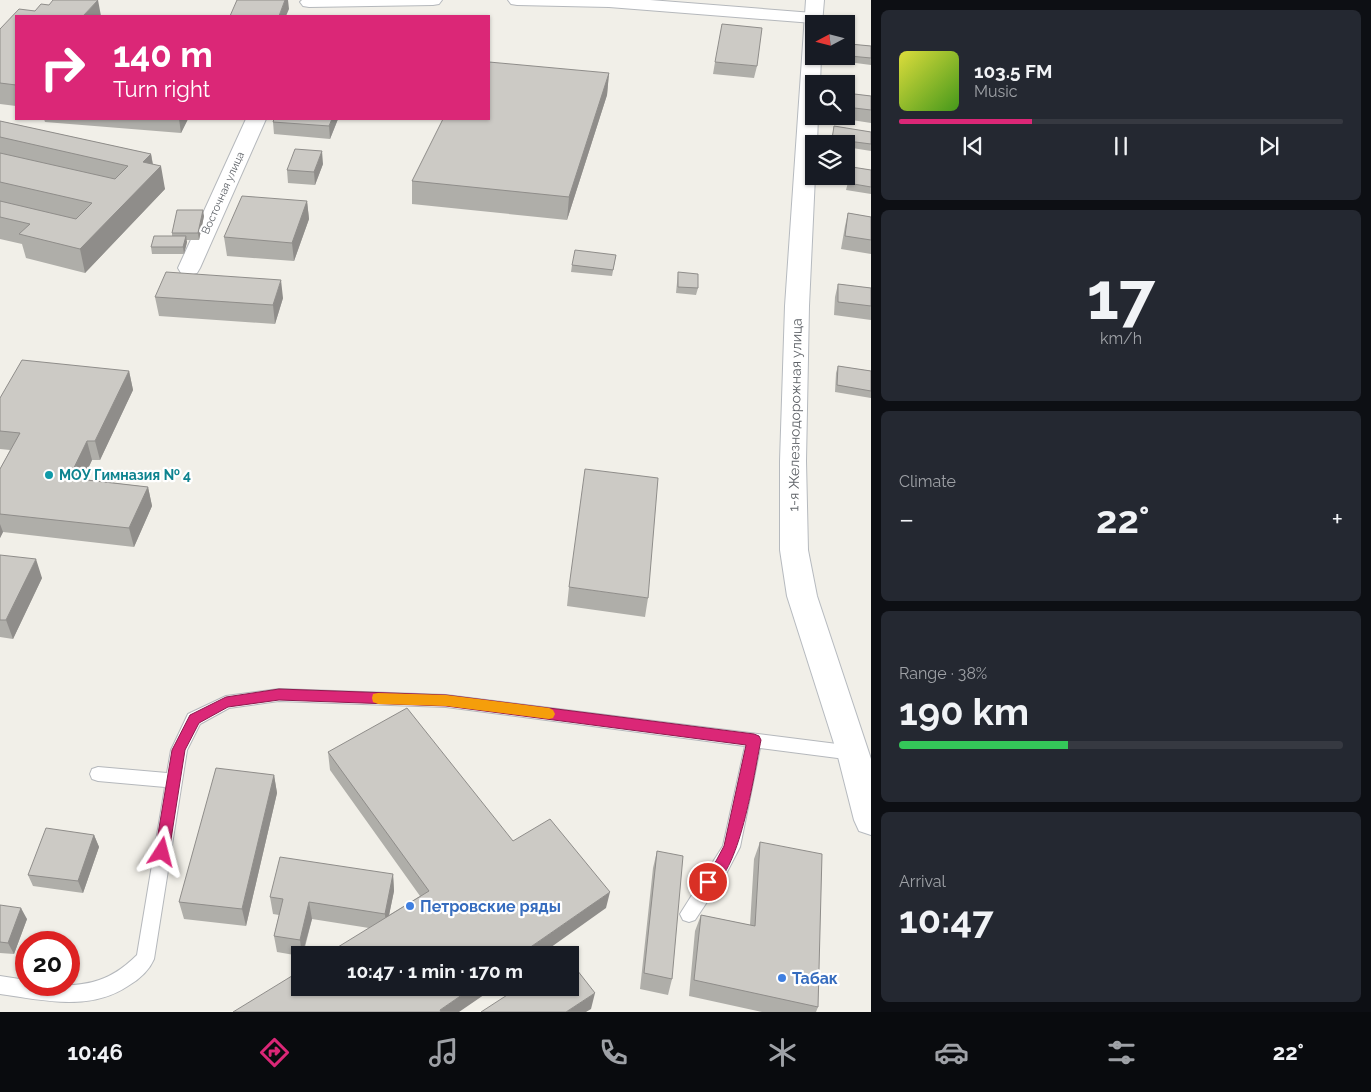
<!DOCTYPE html>
<html lang="en">
<head>
<meta charset="utf-8">
<style>
  :root { --surface:#171b24; --page:#242831; --text:#f1f3f6; --muted:#9ea1a6; --line:#363941; --accent:#db2777 }
  body { margin:0; font-family:Raleway,sans-serif; background:var(--page); color:var(--text); height:100vh; display:flex; flex-direction:column; font-size:19px; white-space:nowrap }
  * { box-sizing:border-box; margin:0 }
  p { font-size:16px; color:var(--muted) }
  .icon { flex:none; width:28px; height:28px; fill:none; stroke:currentColor; stroke-width:2; stroke-linecap:round; stroke-linejoin:round }
  .map { position:relative; flex:1; overflow:hidden }
  .details { display:flex; flex-direction:column; gap:10px; padding:10px; background:#0d0f14; width:500px }
  .details>* { flex:none }
  .top-card { position:absolute; left:15px; top:15px; width:475px; height:105px; border-radius:0px; box-shadow:0 1px 4px #0004; background:#db2777; color:#fff; overflow:hidden }
  .needle { width:32px; rotate:263deg }
  .buttons { position:absolute; left:805px; top:15px; display:grid; gap:10px }
  .buttons a { display:grid; place-items:center; width:50px; height:50px; border-radius:0px; background:var(--surface); box-shadow:0 1px 4px #0004; font-size:25px }
  .speed { position:absolute; left:15px; top:931px; display:flex; gap:10px; font-size:25px; font-weight:700; text-align:center }
  .speed>* { display:grid; place-content:center; width:65px; height:65px; border-radius:50%; background:var(--surface); box-shadow:0 1px 4px #0004; line-height:1 }
  .speed .limit { border:8px solid #d22; background:#fff; color:#111 }
  .pin { position:absolute; display:grid; place-items:center; width:42px; height:42px; color:#fff; margin:-21px; border:2px solid #fff; border-radius:50%; box-shadow:0 1px 5px #0007 }
  .me { position:absolute; width:55px; margin:-28px; rotate:9deg; stroke-linejoin:round; filter:drop-shadow(0 0 4px #0008) }
  .turn { display:flex; align-items:center; gap:18px; height:105px; padding:0 15px; font-size:22px }
  .turn .icon { width:65px; height:65px; stroke-width:2.5 }
  .turn b { display:block; font-size:35px; line-height:42px }
  .big { font-size:38px; font-weight:700; line-height:1.1 }
  .details .tile { flex:1; display:flex; flex-direction:column; justify-content:center; gap:8px; min-width:0; padding:0 18px; border-radius:8px; background:var(--page) }
  .details .dial { align-items:center; gap:0 }
  .dial b { font-size:65px; line-height:1 }
  .song { display:flex; align-items:center; gap:15px }
  .cover { width:60px; height:60px; border-radius:8px; background:linear-gradient(135deg,hsl(60 70% 55%),hsl(100 70% 35%)) }
  .played { height:5px; border-radius:2px; background:linear-gradient(90deg,var(--accent) 30%,var(--line) 30%) }
  .keys { display:flex; justify-content:space-around; direction:ltr }
  .heat { display:flex; justify-content:space-between; align-items:center; font-size:28px; direction:ltr }
  .charge { height:8px; border-radius:4px; background:linear-gradient(90deg,#34c759 38%,var(--line) 0) }
  .trip { position:absolute; left:291px; top:946px; width:288px; height:50px; border-radius:0px; background:var(--surface); box-shadow:0 1px 4px #0004; font-weight:700; line-height:50px; text-align:center }
  .dock { display:flex; height:80px; justify-content:space-around; align-items:center; background:#090b0e; color:var(--muted) }
  .dock .icon { width:35px; height:35px }
  .dock .active { color:var(--accent) }
  .dock b { font-size:22px; color:var(--text) }
  main { display:flex; flex:1; min-height:0 }
  .map>svg:first-child { display:block }
</style>
</head>
<body>
<main>
<div class="map">
<svg width="871" height="1012" viewBox="0 0 871 1012">
  <rect width="100%" height="100%" fill="#f1efe8"/>
  <g fill="none" stroke-linecap="round" stroke-linejoin="round">
    <g stroke="#b5b8bc" stroke-width="2">
      <path id="service" d="M279 689 446 695 853 746 859 748 861 753 859 758 853 760 760 748 740 847 727 872 695 920 689 922 683 920 680 914 723 846 745 746 446 707 279 701 229 708 200 724 187 750 154 959C149 971 138 980 128 986 89 1012 43 1000 0 994V976L26 980V985C73 985 101 991 137 955L165 787 98 781 92 779 90 774 92 769 98 767 167 773 171 750 188 714 226 696Z"/>
    </g>
    <g stroke="#b5b8bc" stroke-width="2">
      <path id="minor" d="M302 0H442L439 4 433 5 309 7 303 6 300 2Z
        M508 0H650L813 13 819 14 822 18 819 22 813 23 609 7 517 5 511 4Z
        M246 119H266L200 268 197 273 189 275 181 273 178 268Z"/>
    </g>
    <g stroke="#b6babf" stroke-width="2">
      <path id="secondary" d="M806 0H824L822 24H814V56H821L820 84H814V116H818L817 144H814L815 176 809 306 806 461 808 550 817 596 871 759V835L859 831 854 820 837 753 787 596 780 550V461L785 306Z"/>
    </g>
    <use href="#service" fill="#fff" fill-rule="evenodd"/>
    <use href="#minor" fill="#fff" fill-rule="evenodd"/>
    <use href="#secondary" fill="#fff" fill-rule="evenodd"/>
  </g>
  <path fill="#afaea9" d="M16 16V106L0 104V29Z
    M850 44 871 46V65L848 62V50Z
    M715 62 757 66 754 78 713 74Z
    M609 73 607 95 567 220 412 204V181Z
    M846 93 871 96V123L839 118V116H846Z
    M44 119H188L181 133 45 122Z
    M338 119 330 139 274 134 273 122Z
    M0 121 151 154 153 164 165 189 85 273 26 258 22 244 0 239Z
    M834 126 871 132V151L846 147V144H831Z
    M323 164 315 185 288 183 287 170Z
    M852 167 871 170V194L846 190Z
    M307 201 309 219 294 261 227 256 224 237Z
    M848 213 871 217V254L841 249 845 226Z
    M204 216 199 240H186L187 242 184 254H152L151 247 172 236V233Z
    M616 255 612 276 571 272 572 265Z
    M678 272 698 288 696 295 676 293Z
    M838 284 871 288V320L834 315 835 297Z
    M155 297 283 298 275 324 159 316Z
    M838 366 871 371V398L835 392 836 373Z
    M129 371 133 390 100 460H92L83 479 148 487 152 506 134 547 3 532 0 538V469L10 450 0 449V398Z
    M0 555 42 578 13 639 0 637Z
    M569 587 648 598 645 617 567 606Z
    M328 752 513 841 606 908 369 928 312 919 303 955 300 956 277 952 274 936 279 915 273 914 270 897 393 874 394 891 389 915 420 896 330 770Z
    M274 775 277 793 246 926 184 919 179 902Z
    M94 835 99 847 83 893 33 886 28 875Z
    M760 842 818 1007 816 1012H762L689 996 695 931 701 915 750 925 754 859Z
    M657 851 672 979 668 995 640 989 653 868Z
    M0 905 27 919 14 954 0 953Z"/>
  <path fill="#8f8d8a" d="M98 0 101 16H83Z
    M285 0H288L289 9 286 16H279Z
    M609 73 607 95 567 220 569 197Z
    M179 119H188L181 133Z
    M332 119H338L330 139 329 126Z
    M322 151 323 164 315 185 314 172Z
    M151 154 154 173 161 166 165 189 85 273 80 249 143 162Z
    M307 201 309 219 294 261 292 243Z
    M203 210 204 216 199 240 198 233Z
    M186 236 187 242 184 254 183 247Z
    M281 280 283 298 275 324 273 305Z
    M129 371 133 390 100 460 95 441Z
    M87 441 92 460 75 497 69 478Z
    M148 487 152 506 134 547 129 528Z
    M0 524 3 532 0 538Z
    M36 559 42 578 13 639 6 620Z
    M274 775 277 793 246 926 242 909Z
    M94 835 99 847 83 893 78 881Z
    M393 874 394 891 386 930 385 914Z
    M610 892 606 908 540 955H519Z
    M309 902 312 919 302 955 300 940Z
    M21 908 27 919 14 954 8 943Z
    M472 988H494L459 1012H440V1010Z
    M595 993 591 1009 586 1012H566Z"/>
  <path fill="#cccac5" stroke="#8f8d8a" d="M53 0H98L83 16H16V85L0 83V29L19 9 35 11 41 4 49 5Z
    M237 0H285L279 16H230Z
    M722 24 762 28 757 66 715 62Z
    M850 44 871 46V58L850 56Z
    M489 62 609 73 569 197 412 181 443 119H489Z
    M846 93 871 96V110L846 107Z
    M274 119H332L329 126 273 122Z
    M0 121 151 154 143 162 161 166 80 249 19 234 30 224 0 217V201L76 219 92 203 0 182V153L115 179 128 166 0 137Z
    M834 126 871 132V144L832 139Z
    M295 149 322 151 314 172 287 170Z
    M852 167 871 170V187L848 183Z
    M242 196 307 201 292 243 224 237Z
    M177 210H203L198 233H172Z
    M848 213 871 217V240L845 236Z
    M154 236H186L183 247H151Z
    M575 250 616 255 613 270 572 265Z
    M166 272 281 280 273 305 155 297Z
    M678 272 698 274V288L678 287Z
    M838 284 871 288V306L838 302Z
    M22 360 129 371 95 441H87L69 478 148 487 129 528 0 514V469L20 433 0 431V398Z
    M838 366 871 371V391L837 385Z
    M585 469 658 478 648 598 569 587Z
    M0 555 36 559 6 620H0Z
    M407 708 513 841 550 819 610 892 519 955H325L429 891 328 752Z
    M216 768 274 775 242 909 179 902Z
    M46 828 94 835 78 881 28 875Z
    M760 842 822 854 818 1007 694 980 701 915 755 926Z
    M657 851 683 856 672 979 644 973Z
    M280 857 393 874 385 914 309 902 300 940 274 936 283 899 270 897Z
    M0 905 21 908 8 943 0 942Z
    M570 961 595 993 566 1012H481L518 988H570Z
    M300 971V988H472L440 1010 441 1012H233Z"/>
  <path fill="#db2777" stroke="#8e194d" d="M279 689 446 695 754 734 759 736 761 740C754 773 740 877 708 889L703 887 700 882 716 861 724 846 746 745 446 706 279 700 228 707 199 723 185 750 169 852 167 857 162 859 157 857 155 852 172 750 190 715 226 697Z"/>
  <path fill="#f59e0b" d="M378 693 446 695 549 708 553 710 555 714 553 718 549 719 446 706 378 704 373 702 372 698 373 694Z"/>
  <circle fill="#0f9aa8" stroke="#fff" stroke-width="2" cx="49" cy="475" r="5"/>
  <g fill="#3f7fe0" stroke="#fff" stroke-width="2">
    <circle cx="410" cy="906" r="5"/>
    <circle cx="782" cy="978" r="5"/>
  </g>
  <g text-anchor="middle" dominant-baseline="central" stroke-width="4.5" stroke-linejoin="round" paint-order="stroke">
    <g font-size="11" fill="#5f6368" stroke="#fff">
      <text transform="translate(223 193) rotate(-66)">Восточная улица</text>
    </g>
    <g font-size="14" fill="#5f6368" stroke="#fff">
      <text transform="translate(795 415) rotate(-89)">1-я Железнодорожная улица</text>
    </g>
    <g font-size="14" font-weight="bold" fill="#0d838f" stroke="#fff" text-anchor="start">
      <text x="59" y="475">МОУ Гимназия № 4</text>
    </g>
    <g font-size="16" font-weight="bold" fill="#366cbe" stroke="#fff" text-anchor="start">
      <text x="420" y="906">Петровские ряды</text>
      <text x="792" y="978">Табак</text>
    </g>
  </g>
</svg>
<div class="buttons">
<a><svg class="needle" viewBox="-14 -14 28 28"><path d="M0-13l5 13h-10z" fill="#e53935"/><path d="M0 13l5-13h-10z" fill="#9ea1a6"/></svg></a>
<a><svg class="icon" aria-label="search" viewBox="0 0 24 24"><circle cx="10" cy="10" r="6"/><path d="M15 15l6 6"/></svg></a>
<a><svg class="icon" aria-label="layers" viewBox="0 0 24 24"><path d="M12 4l9 5-9 5-9-5zM3 14l9 5 9-5"/></svg></a>
</div>
<div class="speed"><div class="limit">20</div></div>
<div class="pin" style="left:708px;top:882px;background:#d93025"><svg class="icon" aria-label="arrive" viewBox="0 0 24 24"><path d="M6 21V4h12l-3 4 3 4H6"/></svg></div>
<svg class="me" style="left:162px;top:852px" viewBox="-20 -20 40 40"><path d="M0-17L14 15 0 8-14 15z" fill="#db2777" stroke="#fff" stroke-width="4"/></svg>
<div class="trip">10:47 · 1 min · 170 m</div>
<div class="top-card">
<div class="turn"><svg class="icon" aria-label="right" viewBox="0 0 24 24"><path d="M7 20v-9h11M14 6l5 5-5 5"/></svg><div><b>140 m</b>Turn right</div></div>
</div>
</div>
<section class="details">
<div class="tile">
<div class="song"><i class="cover"></i><div><b>103.5 FM</b><p>Music</p></div></div>
<div class="played"></div>
<div class="keys"><svg class="icon" aria-label="previous" viewBox="0 0 24 24"><path d="M18 5L8 12l10 7zM5 5v14"/></svg><svg class="icon" aria-label="pause" viewBox="0 0 24 24"><path d="M8 5v14M16 5v14"/></svg><svg class="icon" aria-label="next" viewBox="0 0 24 24"><path d="M6 5l10 7-10 7zM19 5v14"/></svg></div>
</div>
<div class="tile dial"><b>17</b><p>km/h</p></div>
<div class="tile"><p>Climate</p>
<div class="heat"><a>−</a><b class="big">22°</b><a>+</a></div>
</div>
<div class="tile"><p>Range · 38%</p><b class="big">190 km</b><div class="charge"></div></div>
<div class="tile"><p>Arrival</p><b class="big">10:47</b></div>
</section>
</main>
<nav class="dock">
<b>10:46</b>
<svg class="icon active" aria-label="directions" viewBox="0 0 24 24"><path d="M12 3l9 9-9 9-9-9zM9 14v-3h6M13 9l2 2-2 2"/></svg>
<svg class="icon" aria-label="music" viewBox="0 0 24 24"><path d="M9 18V5l10-2v13"/><circle cx="6" cy="18" r="3"/><circle cx="16" cy="16" r="3"/></svg>
<svg class="icon" aria-label="phone" viewBox="0 0 24 24"><path d="M5 4h4l2 5-3 2q2 4 5 5l2-3 5 2v4C11 20 4 13 5 4z"/></svg>
<svg class="icon" aria-label="climate" viewBox="0 0 24 24"><path d="M12 3v18M4 7l16 10M4 17L20 7"/></svg>
<svg class="icon" aria-label="car" viewBox="0 0 24 24"><path d="M5 17H2v-5l4-1 3-4h7l3 4 3 1v5h-3M9 17h6M6 11h13"/><circle cx="7" cy="17" r="2"/><circle cx="17" cy="17" r="2"/></svg>
<svg class="icon" aria-label="filters" viewBox="0 0 24 24"><path d="M4 7h16M4 17h16"/><circle cx="9" cy="7" r="2"/><circle cx="15" cy="17" r="2"/></svg>
<b>22°</b>
</nav>
</body>
</html>
